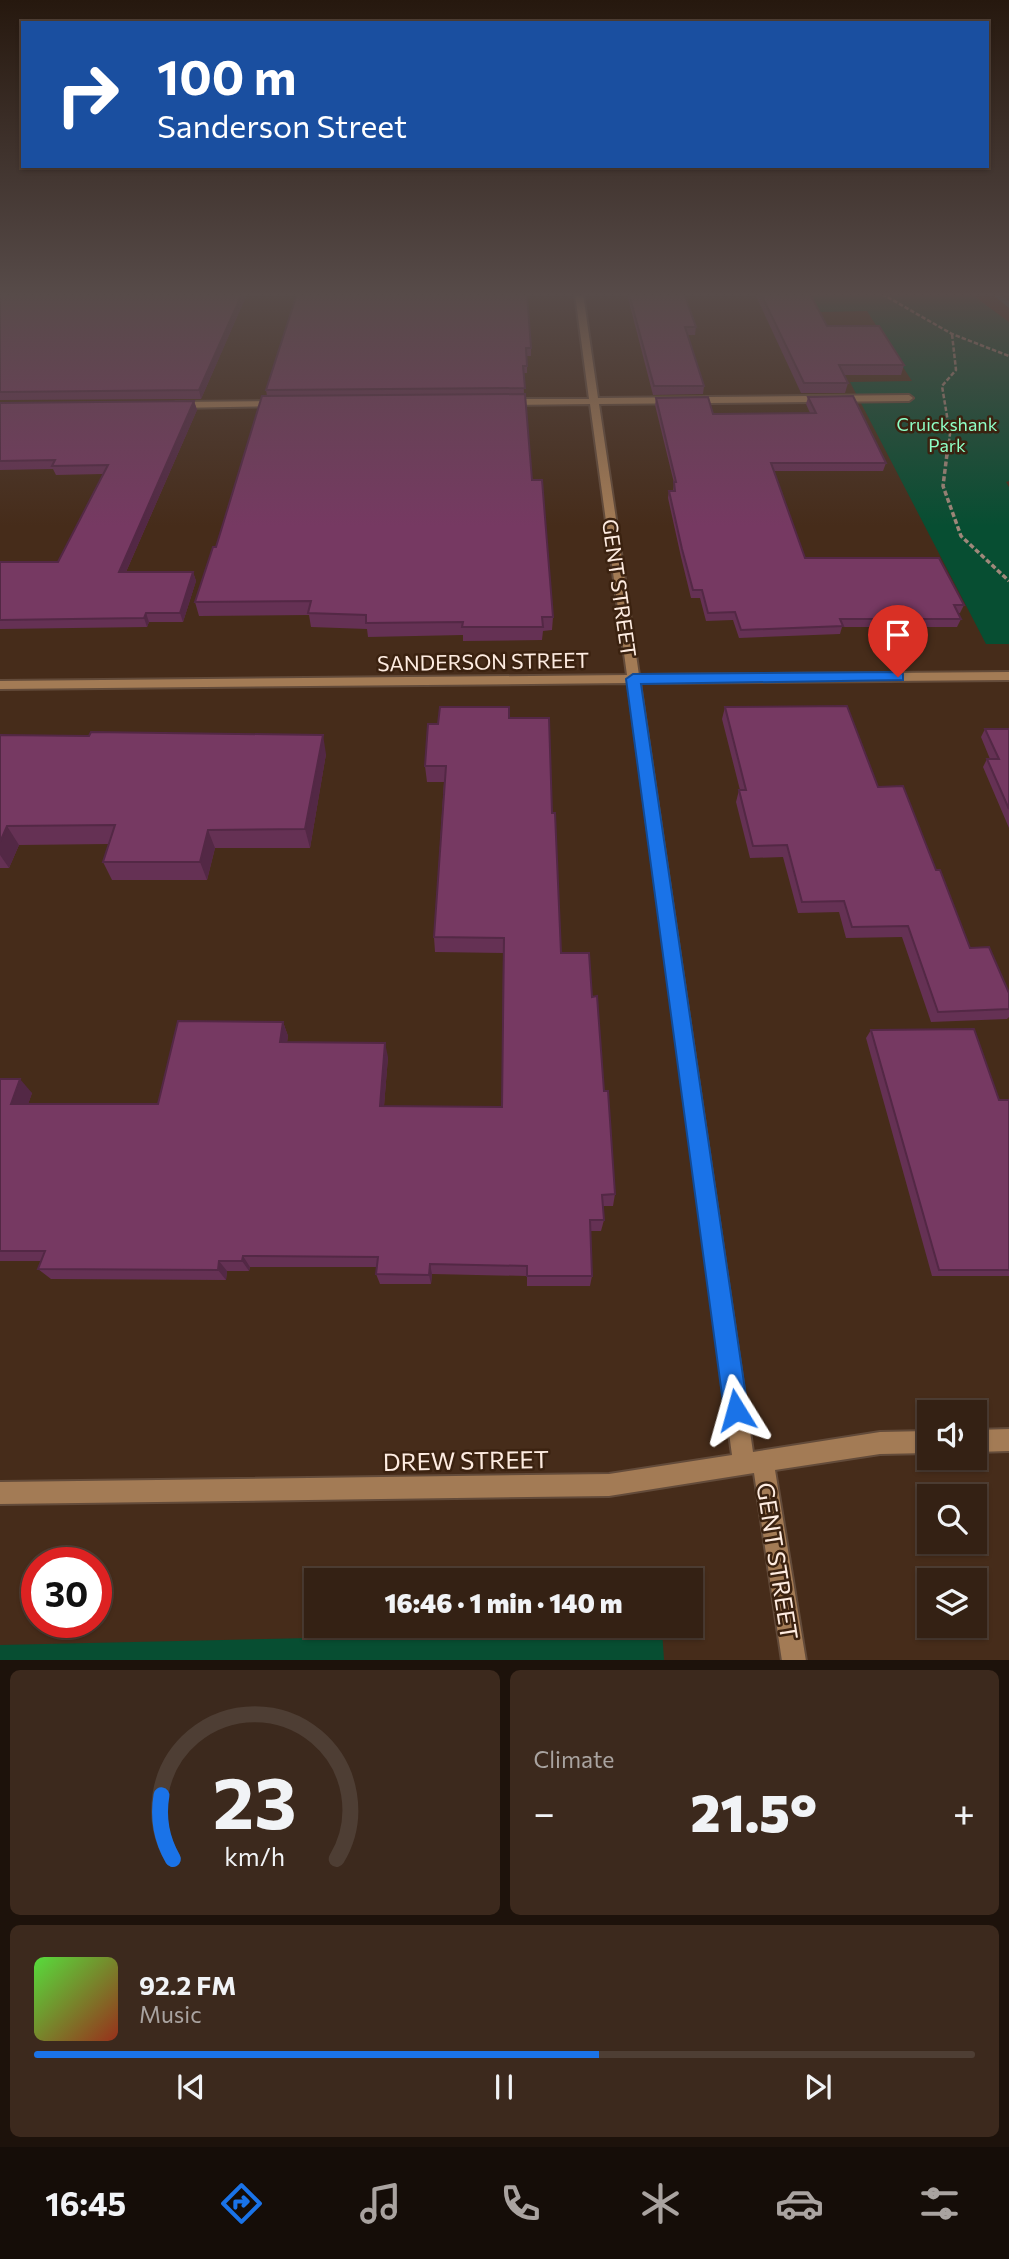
<!DOCTYPE html>
<html lang="en">
<head>
<meta charset="utf-8">
<style>
  :root { --surface:#342114; --page:#3c291d; --text:#f1f3f6; --muted:#a9a3a0; --line:#4e3e34; --accent:#1a73e8 }
  body { margin:0; font-family:Commissioner,sans-serif; background:var(--page); color:var(--text); height:100vh; display:flex; flex-direction:column; font-size:26px; white-space:nowrap }
  * { box-sizing:border-box; margin:0 }
  p { font-size:23px; color:var(--muted) }
  .icon { flex:none; width:38px; height:38px; fill:none; stroke:currentColor; stroke-width:2; stroke-linecap:round; stroke-linejoin:round }
  .map { position:relative; height:1660px; overflow:hidden }
  .drawer { display:flex; flex-direction:column; gap:10px; padding:10px; background:#1d120b; flex:1 }
  .drawer>* { flex:none }
  .guide { position:absolute; left:21px; top:21px; width:968px; height:147px; border-radius:0px; box-shadow:0 2px 5px #0004,0 0 0 2px var(--line); background:#1a4fa0; color:#fff; overflow:hidden }
  .buttons { position:absolute; left:917px; top:1400px; display:grid; gap:14px }
  .buttons a { display:grid; place-items:center; width:70px; height:70px; border-radius:0px; background:var(--surface); box-shadow:0 2px 5px #0004,0 0 0 2px var(--line); font-size:35px }
  .speed { position:absolute; left:21px; top:1547px; display:flex; gap:14px; font-size:35px; font-weight:700; text-align:center }
  .speed>* { display:grid; place-content:center; width:91px; height:91px; border-radius:50%; background:var(--surface); box-shadow:0 2px 5px #0004,0 0 0 2px var(--line); line-height:1 }
  .speed .limit { border:10px solid #d22; background:#fff; color:#111 }
  .pin { position:absolute; display:grid; place-items:center; width:60px; height:60px; color:#fff; margin:-72px -30px; border-radius:50% 50% 50% 0; rotate:-45deg; box-shadow:0 0 7px #0007 }
  .pin .icon { rotate:45deg }
  .me { position:absolute; width:77px; margin:-38px; rotate:352deg; stroke-linejoin:round; filter:drop-shadow(0 0 5px #0008) }
  .turn { display:flex; align-items:center; gap:24px; height:147px; padding:0 21px; font-size:32px }
  .turn .icon { width:91px; height:91px; stroke-width:2.5 }
  .turn b { display:block; font-size:49px; line-height:60px }
  .big { font-size:52px; font-weight:800; line-height:1.1 }
  .drawer .tile { flex:1; display:flex; flex-direction:column; justify-content:center; gap:10px; min-width:0; padding:0 24px; border-radius:10px; background:var(--page) }
  .drawer .dial { align-items:center; gap:0 }
  .dial svg { height:182px; overflow:visible; fill:none; stroke:var(--line); stroke-width:7; stroke-linecap:round; text-anchor:middle }
  .dial text { fill:var(--text); stroke:none }
  .song { display:flex; align-items:center; gap:21px }
  .cover { width:84px; height:84px; border-radius:10px; background:linear-gradient(135deg,hsl(110 70% 55%),hsl(10 70% 35%)) }
  .played { height:7px; border-radius:4px; background:linear-gradient(90deg,var(--accent) 60%,var(--line) 60%) }
  .keys { display:flex; justify-content:space-around; direction:ltr }
  .heat { display:flex; justify-content:space-between; align-items:center; font-size:38px; direction:ltr }
  .drawer .tiles { flex:1; display:grid; gap:10px; grid-template-columns:1fr 1fr }
  .tile:last-child { grid-column:span 2 }
  .trip { position:absolute; left:304px; top:1568px; width:399px; height:70px; border-radius:0px; background:var(--surface); box-shadow:0 2px 5px #0004,0 0 0 2px var(--line); font-weight:800; line-height:70px; text-align:center }
  .tabs { display:flex; height:112px; justify-content:space-around; align-items:center; background:#150d08; color:var(--muted) }
  .tabs .icon { width:49px; height:49px }
  .tabs .on { color:var(--accent) }
  .tabs b { font-size:32px; color:var(--text) }
  .map>svg:first-child { display:block }
</style>
</head>
<body>
<div class="map">
<svg width="1009" height="1661" viewBox="0 0 1009 1661">
  <rect width="100%" height="100%" fill="#462c1a"/>
  <path fill="#074e32" d="M809 294H971L1009 322V481L1006 482 1009 487V644H986L850 382 912 381 867 311 819 312Z
    M662 1630 664 1660H0V1645Z"/>
  <g fill="none" stroke-linecap="round" stroke-linejoin="round">
    <path fill="#296366" fill-rule="evenodd" d="M992 294H1001L1009 301V308Z"/>
    <g stroke="#634b3a" stroke-width="4">
      <path id="street" d="M575 294H583L598 398 909 395 913 398 909 401 599 404 639 675 1009 672V680L640 683 753 1452 880 1432 929 1431V1453L880 1454 775 1470 806 1661H782L754 1473 609 1496 0 1504V1482L609 1474 732 1455 628 683 0 689V681L627 675 590 404 509 405 505 402 509 399H589Z
        M279 401 283 404 282 406 176 408 172 405 176 402Z
        M1009 1429V1451L975 1452V1430Z"/>
    </g>
    <path stroke="#9f887a" stroke-width="2.5" stroke-dasharray="4.5 2" stroke-linecap="butt" d="M882 294 952 334 1009 356
      M947 456 950 434 942 386 956 370 952 334"/>
    <path stroke="#9f887a" stroke-width="3.5" stroke-dasharray="5 2.5" stroke-linecap="butt" d="M947 454 943 486 961 536 1009 581"/>
    <use href="#street" fill="#a37b55" fill-rule="evenodd"/>
  </g>
  <path fill="#653154" d="M0 294H247L201 399 0 400Z
    M297 294 531 348V356H527V373H523L524 394 532 480 553 617 552 630 543 631 542 640 463 641V635L368 637 367 629 311 627 309 615 199 616 195 602 216 547 267 396 266 390Z
    M627 294H684L696 327 695 335H688L704 386 703 394 653 395Z
    M755 294H810L827 326 904 365 901 375H844L848 383 845 393H801Z
    M808 397 886 463 883 471H773L805 558 964 605 960 613H958L961 619 957 627H842L840 634 739 638 733 620 706 621 700 598H691L681 557 668 498 669 491H673L674 483 655 405 656 398 713 414 810 413 806 404Z
    M194 401 197 410 126 572H193L196 581 183 622H149L147 627 0 629V562H58L103 474 56 475 53 469 0 470V403Z
    M725 707 878 787 936 870 970 948 1009 993V1017L1007 1019 931 1022 902 937 846 938 839 912 798 913 783 857 750 858 736 802 739 790H740L722 719Z
    M509 718 552 813 561 953 592 997 604 1091 615 1194 613 1206H603L604 1220 601 1231H590L592 1276 590 1286H527V1276L432 1274 431 1284H380L376 1274 377 1267H250L249 1271H227L226 1280 51 1279 38 1269 41 1261H0V1079L32 1093 28 1104H158L283 1022 288 1036 287 1042 388 1057 384 1106 502 1107 503 953 435 952 434 937 444 782H427L425 766 438 724Z
    M985 729H1009V828L983 767 987 759H990L981 737Z
    M0 735 326 754 310 848H215L207 880H112L103 862 109 844 19 845 9 868H0Z
    M871 1030 999 1100H1009V1276H932L866 1038Z"/>
  <path fill="#532845" d="M242 294H247L201 399 199 390Z
    M194 401 197 410 122 581 119 572Z
    M193 572 196 581 183 622 180 613Z
    M146 613 149 622 147 627 144 618Z
    M323 735 326 754 310 848 305 829Z
    M7 826 19 845 9 868 0 855V842Z
    M208 830 215 848 207 880 200 862Z
    M283 1022 288 1036 285 1056 280 1042Z
    M385 1043 388 1057 383 1119 380 1106Z
    M20 1079 32 1093 24 1117 11 1104Z
    M243 1256 250 1267 249 1271 242 1261Z
    M219 1261 227 1271 226 1280 218 1270Z
    M430 1264 432 1274 431 1284 429 1275Z"/>
  <path fill="#763962" stroke="#532845" stroke-width="2" d="M0 294H242L199 390 0 392Z
    M297 294H527L531 348H526L527 366H523L525 388 266 390Z
    M629 294H684L696 327H685L704 386H654Z
    M761 294H810L827 326H879L904 365H839L848 383H804Z
    M525 394 532 480H542L553 617H542L543 627H462L463 622 366 623V615L308 613 311 601 195 602 213 547H216L262 396Z
    M853 396 886 463H771L805 558H939L964 605H954L961 619H840L843 626 741 630 735 612 708 613 702 590H693L682 549 669 491H675L674 482H676L656 398 708 397 713 414 816 413 808 397Z
    M194 401 119 572H193L180 613H146L144 618 0 620V562H58L108 465 52 466 55 460 0 461V403Z
    M847 706 878 787 903 786 936 870H940L970 948 989 947 1009 993V1009L938 1012 908 926 852 927 844 901 802 902 787 845 753 846 739 790H746L725 707Z
    M440 707H509V718H549L552 813H555L561 953H589L592 997 597 996 604 1091H608L615 1194 602 1195 604 1220H590L592 1276H527V1266L430 1264 429 1275 376 1274 378 1257 243 1256 242 1261H219L218 1270 38 1269 45 1251H0V1079H20L11 1104H158L178 1021 283 1022 280 1042 385 1043 380 1106 502 1107 504 938 434 937 446 766H425L428 724H438Z
    M985 729H1009V809L987 759H999Z
    M91 732 323 735 305 829 208 830 200 862H103L115 825 7 826 0 842V735L89 736Z
    M974 1029 999 1100H1009V1270H939L871 1030Z"/>
  <linearGradient id="sky" x2="0" y2="1"><stop stop-color="#26180e"/><stop offset="0.56" stop-color="#574b49"/><stop offset="1" stop-color="#574b49" stop-opacity="0"/></linearGradient>
  <rect width="1009" height="526" fill="url(#sky)"/>
  <path fill="#1a73e8" stroke="#114b97" stroke-width="2" d="M898 672 903 674V680L641 684 748 1410 745 1418 736 1422 728 1418 724 1410 626 679 633 674Z"/>
  <g text-anchor="middle" dominant-baseline="central" stroke-width="5" stroke-linejoin="round" paint-order="stroke">
    <g font-size="18" fill="#8effc6" stroke="#3b2210">
      <text x="947" y="424">Cruickshank<tspan x="947" dy="21">Park</tspan></text>
    </g>
    <g font-size="21" fill="#feece1" stroke="#3b2210">
      <text transform="translate(620 588) rotate(82)">GENT STREET</text>
      <text transform="translate(483 661) rotate(-1)">SANDERSON STREET</text>
    </g>
    <g font-size="24" fill="#feece1" stroke="#3b2210">
      <text transform="translate(466 1460) rotate(-1)">DREW STREET</text>
      <text transform="translate(778 1561) rotate(81)">GENT STREET</text>
    </g>
  </g>
</svg>
<div class="buttons">
<a><svg class="icon" aria-label="sound" viewBox="0 0 24 24"><path d="M4 9h4l5-4v14l-5-4H4zM17 9q2 3 0 6"/></svg></a>
<a><svg class="icon" aria-label="search" viewBox="0 0 24 24"><circle cx="10" cy="10" r="6"/><path d="M15 15l6 6"/></svg></a>
<a><svg class="icon" aria-label="layers" viewBox="0 0 24 24"><path d="M12 4l9 5-9 5-9-5zM3 14l9 5 9-5"/></svg></a>
</div>
<div class="speed"><div class="limit">30</div></div>
<div class="pin" style="left:898px;top:677px;background:#d93025"><svg class="icon" aria-label="arrive" viewBox="0 0 24 24"><path d="M6 21V4h12l-3 4 3 4H6"/></svg></div>
<svg class="me" style="left:736px;top:1410px" viewBox="-20 -20 40 40"><path d="M0-17L14 15 0 8-14 15z" fill="#1a73e8" stroke="#fff" stroke-width="4"/></svg>
<div class="trip">16:46 · 1 min · 140 m</div>
<div class="guide">
<div class="turn"><svg class="icon" aria-label="right" viewBox="0 0 24 24"><path d="M7 20v-9h11M14 6l5 5-5 5"/></svg><div><b>100 m</b>Sanderson Street</div></div>
</div>
</div>
<section class="drawer">
<div class="tiles">
<div class="tile dial"><svg viewBox="0 0 100 80">
<path d="M14 69A42 42 0 1 1 86 69"/>
<path d="M14 69A42 42 0 0 1 9 41" stroke="#1a73e8"/>
<text x="50" y="56" font-size="32" font-weight="700">23</text>
<text x="50" y="72" font-size="11">km/h</text>
</svg></div>
<div class="tile"><p>Climate</p>
<div class="heat"><a>−</a><b class="big">21.5°</b><a>+</a></div>
</div>
<div class="tile">
<div class="song"><i class="cover"></i><div><b>92.2 FM</b><p>Music</p></div></div>
<div class="played"></div>
<div class="keys"><svg class="icon" aria-label="previous" viewBox="0 0 24 24"><path d="M18 5L8 12l10 7zM5 5v14"/></svg><svg class="icon" aria-label="pause" viewBox="0 0 24 24"><path d="M8 5v14M16 5v14"/></svg><svg class="icon" aria-label="next" viewBox="0 0 24 24"><path d="M6 5l10 7-10 7zM19 5v14"/></svg></div>
</div>
</div>
</section>
<nav class="tabs">
<b>16:45</b>
<svg class="icon on" aria-label="directions" viewBox="0 0 24 24"><path d="M12 3l9 9-9 9-9-9zM9 14v-3h6M13 9l2 2-2 2"/></svg>
<svg class="icon" aria-label="music" viewBox="0 0 24 24"><path d="M9 18V5l10-2v13"/><circle cx="6" cy="18" r="3"/><circle cx="16" cy="16" r="3"/></svg>
<svg class="icon" aria-label="phone" viewBox="0 0 24 24"><path d="M5 4h4l2 5-3 2q2 4 5 5l2-3 5 2v4C11 20 4 13 5 4z"/></svg>
<svg class="icon" aria-label="climate" viewBox="0 0 24 24"><path d="M12 3v18M4 7l16 10M4 17L20 7"/></svg>
<svg class="icon" aria-label="car" viewBox="0 0 24 24"><path d="M5 17H2v-5l4-1 3-4h7l3 4 3 1v5h-3M9 17h6M6 11h13"/><circle cx="7" cy="17" r="2"/><circle cx="17" cy="17" r="2"/></svg>
<svg class="icon" aria-label="filters" viewBox="0 0 24 24"><path d="M4 7h16M4 17h16"/><circle cx="9" cy="7" r="2"/><circle cx="15" cy="17" r="2"/></svg>
</nav>
</body>
</html>
